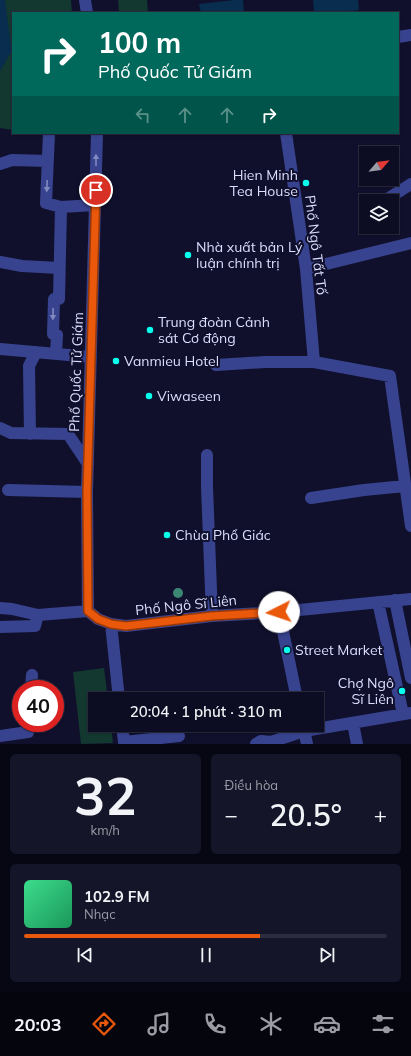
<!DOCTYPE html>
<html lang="vi">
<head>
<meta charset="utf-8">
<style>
  :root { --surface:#0c0c22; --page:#15152a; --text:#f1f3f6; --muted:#9a9ba5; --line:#2c2c40; --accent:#ea580c }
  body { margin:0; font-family:Mulish,sans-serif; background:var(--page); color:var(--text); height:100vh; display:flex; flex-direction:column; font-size:15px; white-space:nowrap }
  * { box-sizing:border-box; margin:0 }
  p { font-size:13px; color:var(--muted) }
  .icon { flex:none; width:22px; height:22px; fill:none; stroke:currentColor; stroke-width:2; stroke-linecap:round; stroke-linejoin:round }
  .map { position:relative; height:744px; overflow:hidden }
  .panel { display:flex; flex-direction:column; gap:10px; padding:10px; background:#070713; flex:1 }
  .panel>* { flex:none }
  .guide { position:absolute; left:12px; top:12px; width:387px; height:122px; border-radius:0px; box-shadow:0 1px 3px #0004,0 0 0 1px var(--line); background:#00695c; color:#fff; overflow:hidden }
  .needle { width:26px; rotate:62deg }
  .controls { position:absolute; left:359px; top:146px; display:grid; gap:8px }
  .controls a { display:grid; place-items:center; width:40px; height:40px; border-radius:0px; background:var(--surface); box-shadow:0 1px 3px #0004,0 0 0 1px var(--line); font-size:20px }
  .speed { position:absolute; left:12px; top:680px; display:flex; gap:8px; font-size:20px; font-weight:700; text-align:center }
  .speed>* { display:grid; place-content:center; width:52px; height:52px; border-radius:50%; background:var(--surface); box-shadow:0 1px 3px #0004,0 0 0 1px var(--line); line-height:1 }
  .speed .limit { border:6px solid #d22; background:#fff; color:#111 }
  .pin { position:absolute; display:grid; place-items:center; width:34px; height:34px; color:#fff; margin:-17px; border:2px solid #fff; border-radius:50%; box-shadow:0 1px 4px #0007 }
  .me { position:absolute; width:44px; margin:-22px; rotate:266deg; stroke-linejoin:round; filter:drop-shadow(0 0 3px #0008) }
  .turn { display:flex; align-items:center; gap:14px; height:84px; padding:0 20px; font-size:18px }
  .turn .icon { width:52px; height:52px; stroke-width:2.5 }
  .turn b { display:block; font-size:28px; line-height:34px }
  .lanes { display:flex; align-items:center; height:38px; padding:0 20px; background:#0003; justify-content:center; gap:20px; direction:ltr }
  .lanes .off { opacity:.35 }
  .big { font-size:30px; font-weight:600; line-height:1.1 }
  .panel .card { flex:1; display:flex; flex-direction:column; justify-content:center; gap:6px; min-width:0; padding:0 14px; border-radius:6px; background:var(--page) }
  .panel .dial { align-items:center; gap:0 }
  .dial b { font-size:52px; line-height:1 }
  .song { display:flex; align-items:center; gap:12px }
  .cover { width:48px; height:48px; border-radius:6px; background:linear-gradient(135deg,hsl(150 70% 55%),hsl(150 70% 35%)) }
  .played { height:4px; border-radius:2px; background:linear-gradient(90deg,var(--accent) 65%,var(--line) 65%) }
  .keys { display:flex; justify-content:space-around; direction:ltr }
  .heat { display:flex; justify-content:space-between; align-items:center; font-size:22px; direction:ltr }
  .panel .tiles { flex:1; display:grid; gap:10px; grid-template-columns:1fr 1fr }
  .card:last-child { grid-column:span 2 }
  .trip { position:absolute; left:88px; top:692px; width:236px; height:40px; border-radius:0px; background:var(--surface); box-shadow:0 1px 3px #0004,0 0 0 1px var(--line); font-weight:600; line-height:40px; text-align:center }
  .menu { display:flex; height:64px; justify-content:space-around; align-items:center; background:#05050e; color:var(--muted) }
  .menu .icon { width:28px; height:28px }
  .menu .on { color:var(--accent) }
  .menu b { font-size:18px; color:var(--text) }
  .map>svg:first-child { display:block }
</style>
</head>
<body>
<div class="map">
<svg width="411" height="744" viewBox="0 0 411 744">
  <rect width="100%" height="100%" fill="#10102d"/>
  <path fill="#123830" d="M0 0H71L72 13H13V130L0 128Z
    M118 0H147L148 13H119Z
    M104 668 108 699H95V725H111L113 743 81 744 73 672Z"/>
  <path fill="#082d4f" d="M0 0H5L11 47V52L0 71Z
    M234 0H243L244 13H201L199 4Z
    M313 0H358L359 10 335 13H314Z"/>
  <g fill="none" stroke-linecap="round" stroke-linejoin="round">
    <path stroke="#38438f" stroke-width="12" d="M85 0 87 13
      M398 37 411 35
      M49 133 46 203 61 207 59 299H54L53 334 57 335 56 354
      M286 133 306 269 314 362
      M0 164 12 160 48 161
      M384 201 411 184
      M61 207 95 205
      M0 262 22 266 59 268
      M306 269 411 243
      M0 349 91 357
      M216 365 265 362H314L390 376 411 526
      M0 428 11 433 68 434 88 464
      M30 434 29 366 36 352
      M207 455V487L212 616
      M8 490 87 492
      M311 498 364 490 405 486
      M395 600 411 678
      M378 602 403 714
      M0 608 12 609 38 615 88 611
      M88 611 87 492 97 133
      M88 611 98 619 111 624 126 626 212 616 279 612 411 599
      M279 612 297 699
      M111 624 119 699
      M0 627 35 626 38 615
      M31 689 32 675
      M282 699 296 694
      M353 723 357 744
      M122 725 124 742 179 736
      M303 725 307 744
      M0 736 28 732 29 723
      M256 744 261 741 271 742 304 731 411 713"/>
  </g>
  <circle fill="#3b8774" cx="178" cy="593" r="5"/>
  <defs><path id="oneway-solid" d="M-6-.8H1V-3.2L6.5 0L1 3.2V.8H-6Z"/></defs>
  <g fill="#8289c1">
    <use href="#oneway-solid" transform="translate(96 160) rotate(-90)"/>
    <use href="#oneway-solid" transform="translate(47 186) rotate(92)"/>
    <use href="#oneway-solid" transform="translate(53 314) rotate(91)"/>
  </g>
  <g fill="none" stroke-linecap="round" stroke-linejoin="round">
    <g stroke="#983908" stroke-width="10">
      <path id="route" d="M96 190 87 492 88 611 98 619 111 624 126 626 212 616 279 612"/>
    </g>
    <use href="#route" stroke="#ea580c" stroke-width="7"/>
  </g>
  <g fill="#08ffee" stroke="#10102d" stroke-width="1.5">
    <circle cx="306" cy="183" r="4"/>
    <circle cx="188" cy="255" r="4"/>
    <circle cx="150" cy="330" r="4"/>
    <circle cx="116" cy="361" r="4"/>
    <circle cx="149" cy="396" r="4"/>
    <circle cx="167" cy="535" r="4"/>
    <circle cx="287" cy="650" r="4"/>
    <circle cx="402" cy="691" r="4"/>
  </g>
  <g text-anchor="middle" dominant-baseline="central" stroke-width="4" stroke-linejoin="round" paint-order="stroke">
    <g font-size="14" fill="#dcdeff" stroke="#10102d" text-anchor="start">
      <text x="298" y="175" text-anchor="end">Hien Minh<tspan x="298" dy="16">Tea House</tspan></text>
      <text x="196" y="247">Nhà xuất bản Lý<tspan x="196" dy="16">luận chính trị</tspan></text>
      <text x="158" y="322">Trung đoàn Cảnh<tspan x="158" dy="16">sát Cơ động</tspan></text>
      <text x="124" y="361">Vanmieu Hotel</text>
      <text x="157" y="396">Viwaseen</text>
      <text x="175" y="535">Chùa Phổ Giác</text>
      <text x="295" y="650">Street Market</text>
      <text x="394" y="683" text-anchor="end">Chợ Ngô<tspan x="394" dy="16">Sĩ Liên</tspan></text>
    </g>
    <g font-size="14" fill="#dcdeff" stroke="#10102d">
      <text transform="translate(316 245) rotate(83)">Phố Ngô Tất Tố</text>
      <text transform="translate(76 372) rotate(-88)">Phố Quốc Tử Giám</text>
      <text transform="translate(186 605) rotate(-6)">Phố Ngô Sĩ Liên</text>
    </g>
  </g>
</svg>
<div class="controls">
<a><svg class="needle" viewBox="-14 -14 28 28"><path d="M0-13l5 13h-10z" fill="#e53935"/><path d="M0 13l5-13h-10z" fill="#9a9ba5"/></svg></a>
<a><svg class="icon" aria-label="layers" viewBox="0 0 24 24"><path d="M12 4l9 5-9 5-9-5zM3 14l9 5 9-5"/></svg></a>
</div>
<div class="speed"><div class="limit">40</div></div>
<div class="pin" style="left:96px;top:190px;background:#d93025"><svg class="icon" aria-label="arrive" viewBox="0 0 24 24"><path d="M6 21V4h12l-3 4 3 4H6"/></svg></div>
<svg class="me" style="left:279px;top:612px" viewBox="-20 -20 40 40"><circle r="19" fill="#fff"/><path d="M0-13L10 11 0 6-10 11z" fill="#ea580c"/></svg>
<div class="trip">20:04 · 1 phút · 310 m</div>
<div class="guide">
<div class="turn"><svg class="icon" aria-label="right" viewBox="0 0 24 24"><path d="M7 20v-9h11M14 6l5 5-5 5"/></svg><div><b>100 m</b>Phố Quốc Tử Giám</div></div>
<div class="lanes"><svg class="icon off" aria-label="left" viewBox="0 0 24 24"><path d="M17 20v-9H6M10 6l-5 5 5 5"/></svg><svg class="icon off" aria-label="ahead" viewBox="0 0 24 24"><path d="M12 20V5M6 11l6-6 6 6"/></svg><svg class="icon off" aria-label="ahead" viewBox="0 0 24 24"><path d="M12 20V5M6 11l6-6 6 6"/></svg><svg class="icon" aria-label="right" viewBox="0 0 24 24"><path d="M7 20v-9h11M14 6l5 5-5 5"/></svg></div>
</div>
</div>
<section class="panel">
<div class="tiles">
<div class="card dial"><b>32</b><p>km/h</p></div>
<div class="card"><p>Điều hòa</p>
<div class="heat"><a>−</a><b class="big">20.5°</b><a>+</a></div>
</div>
<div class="card">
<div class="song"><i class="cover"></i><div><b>102.9 FM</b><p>Nhạc</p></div></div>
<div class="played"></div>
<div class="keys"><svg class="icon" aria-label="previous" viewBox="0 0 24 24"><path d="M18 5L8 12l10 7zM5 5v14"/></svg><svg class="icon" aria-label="pause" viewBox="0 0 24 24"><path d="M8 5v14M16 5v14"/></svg><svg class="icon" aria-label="next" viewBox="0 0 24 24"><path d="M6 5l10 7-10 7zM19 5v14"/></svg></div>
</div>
</div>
</section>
<nav class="menu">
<b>20:03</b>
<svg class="icon on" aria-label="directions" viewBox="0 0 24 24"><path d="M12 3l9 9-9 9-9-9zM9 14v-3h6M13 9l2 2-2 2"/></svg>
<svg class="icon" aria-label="music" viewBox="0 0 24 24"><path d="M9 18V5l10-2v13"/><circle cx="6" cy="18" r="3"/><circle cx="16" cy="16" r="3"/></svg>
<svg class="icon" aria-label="phone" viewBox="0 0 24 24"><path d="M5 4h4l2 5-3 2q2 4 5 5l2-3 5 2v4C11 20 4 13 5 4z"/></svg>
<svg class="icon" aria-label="climate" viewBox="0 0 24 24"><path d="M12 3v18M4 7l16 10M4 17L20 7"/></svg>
<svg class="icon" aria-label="car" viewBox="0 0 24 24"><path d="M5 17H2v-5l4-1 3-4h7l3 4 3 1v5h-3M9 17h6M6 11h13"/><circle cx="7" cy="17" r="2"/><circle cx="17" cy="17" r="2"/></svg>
<svg class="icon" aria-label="filters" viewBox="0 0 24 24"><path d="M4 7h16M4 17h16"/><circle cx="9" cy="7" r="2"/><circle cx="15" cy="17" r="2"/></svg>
</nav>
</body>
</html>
